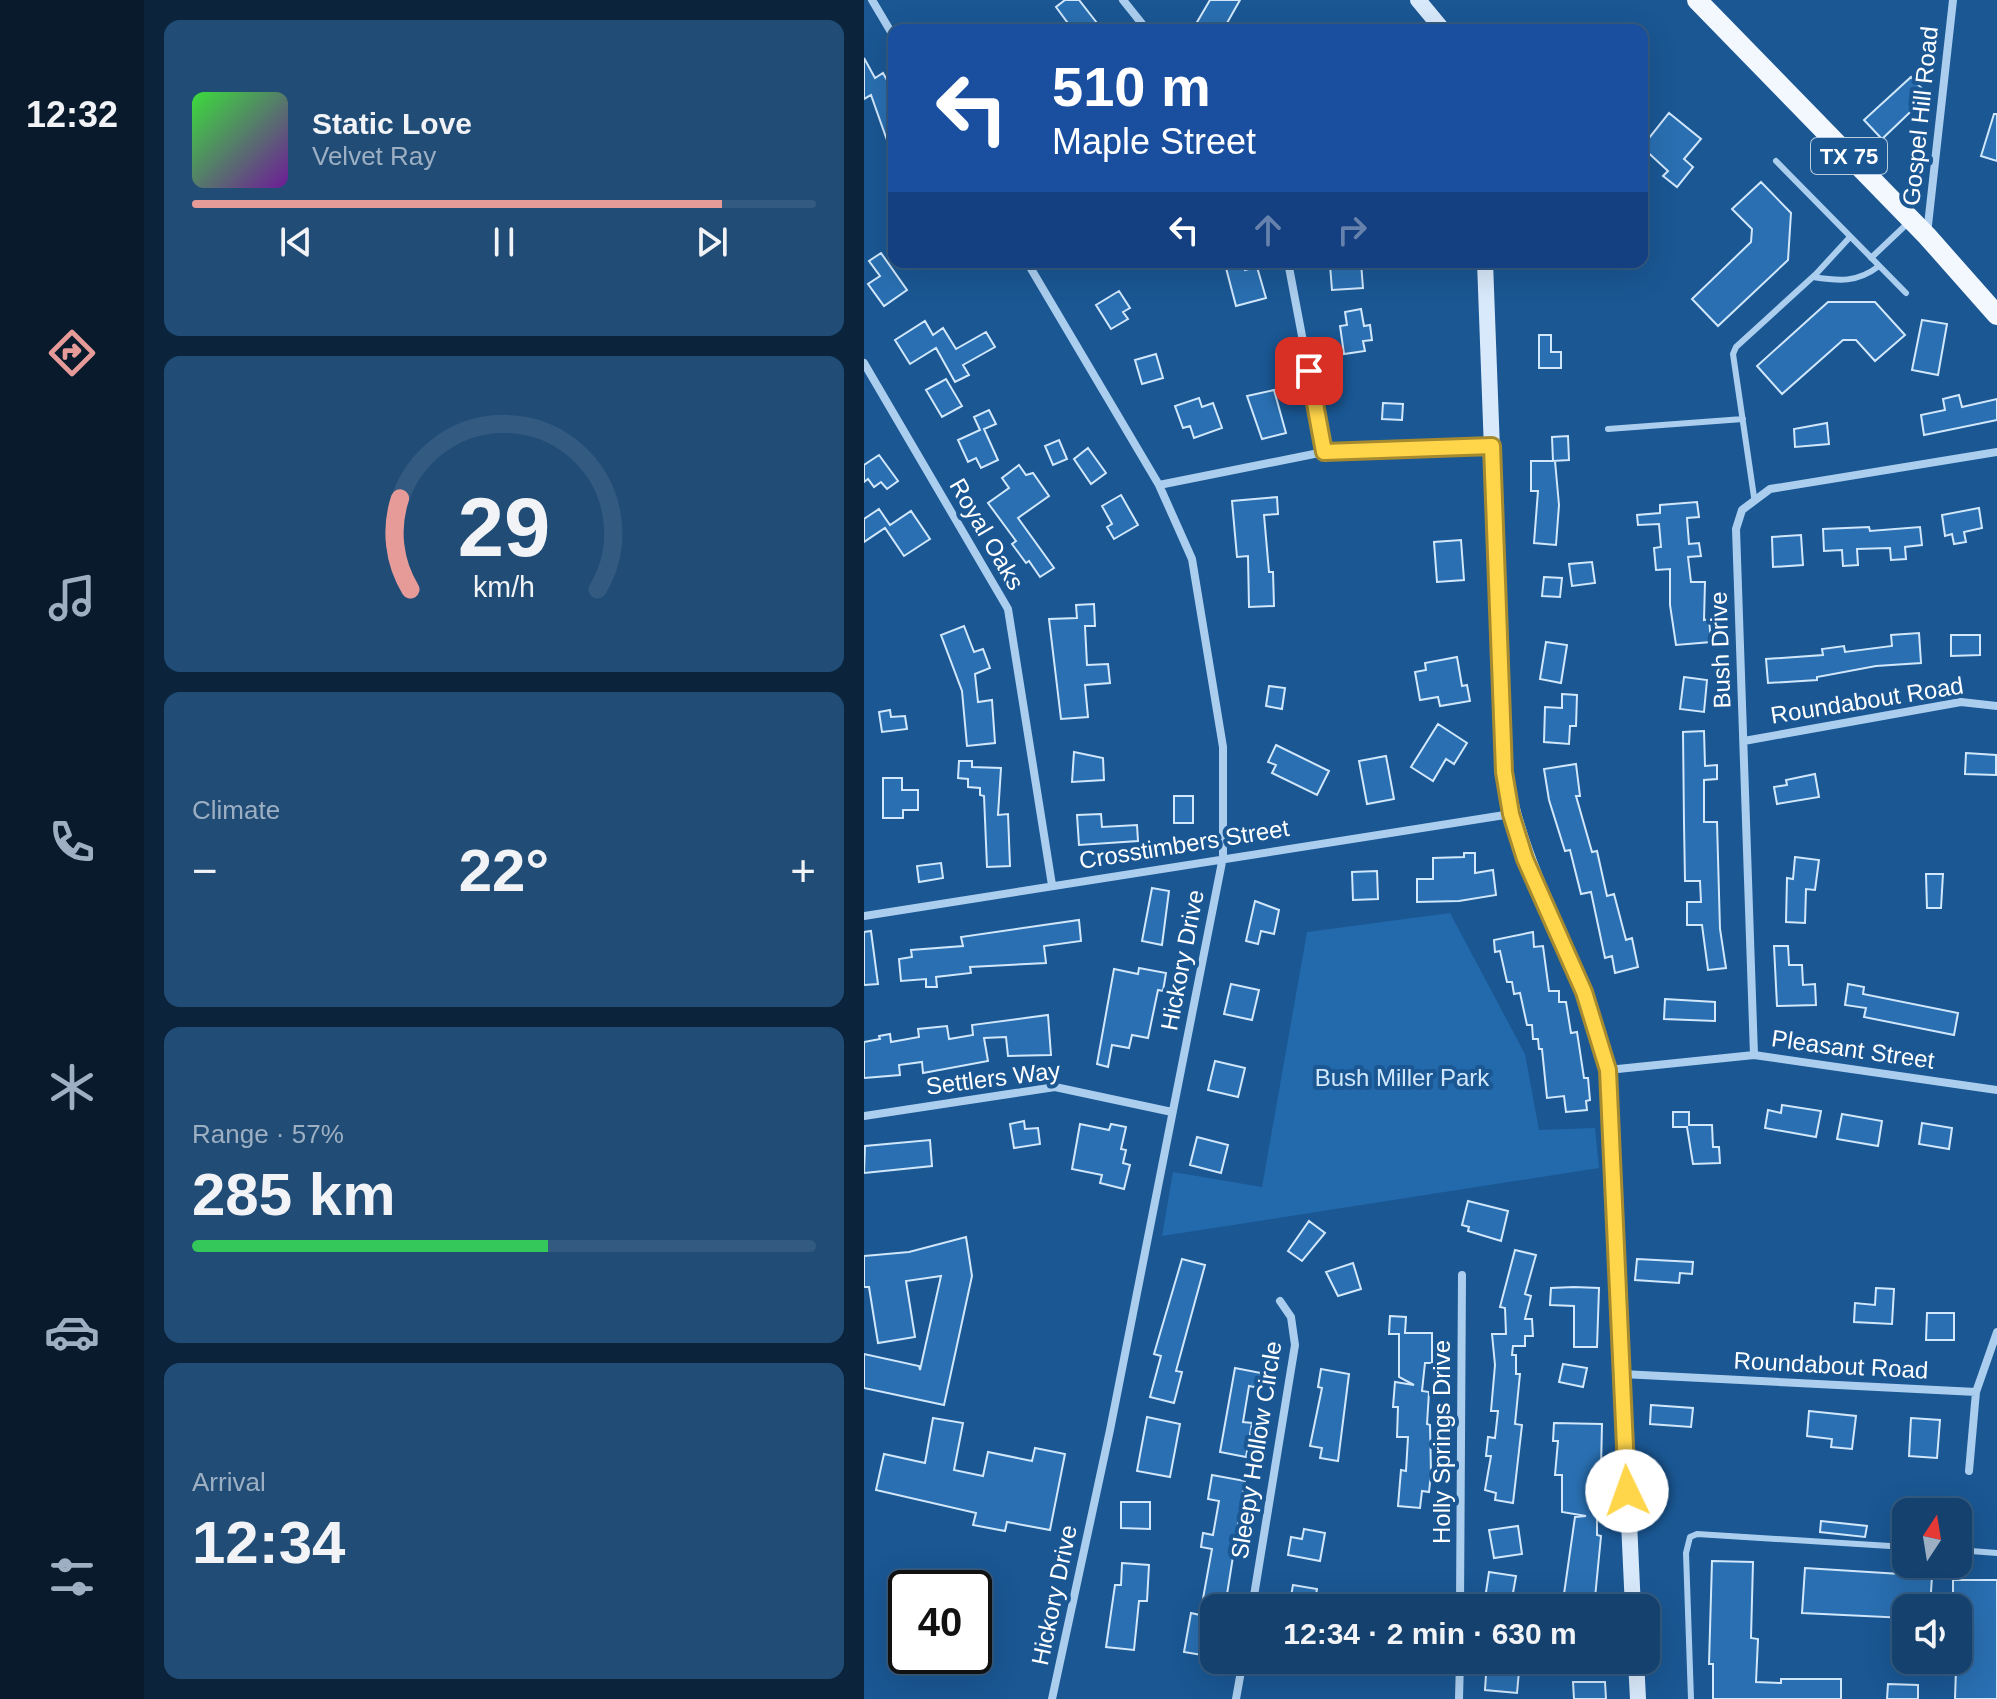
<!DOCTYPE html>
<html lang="en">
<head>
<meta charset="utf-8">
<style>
  :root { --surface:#14416e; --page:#214c76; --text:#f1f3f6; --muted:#9dafc2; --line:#335a81; --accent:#e69b98 }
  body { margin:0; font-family:Helvetica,sans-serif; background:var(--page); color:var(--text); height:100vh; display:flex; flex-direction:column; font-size:30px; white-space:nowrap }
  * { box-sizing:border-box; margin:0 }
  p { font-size:26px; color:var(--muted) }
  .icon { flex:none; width:44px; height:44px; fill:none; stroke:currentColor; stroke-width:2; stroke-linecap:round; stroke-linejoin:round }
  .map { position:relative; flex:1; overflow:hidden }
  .sheet { display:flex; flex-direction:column; gap:20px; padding:20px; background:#0b243c; width:720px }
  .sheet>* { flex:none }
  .banner { position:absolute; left:24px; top:24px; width:760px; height:244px; border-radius:16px; box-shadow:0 8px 32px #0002,0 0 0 2px var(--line); background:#1a4fa0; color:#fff; overflow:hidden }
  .needle { width:52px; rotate:12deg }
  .buttons { position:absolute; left:1028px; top:1498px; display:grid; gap:16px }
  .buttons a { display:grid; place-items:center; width:80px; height:80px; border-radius:16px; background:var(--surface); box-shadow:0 8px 32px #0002,0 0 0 2px var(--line); font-size:40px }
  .speed { position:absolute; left:24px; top:1570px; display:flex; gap:16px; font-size:40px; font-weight:700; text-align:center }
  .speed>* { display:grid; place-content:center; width:104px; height:104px; border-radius:50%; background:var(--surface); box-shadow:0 8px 32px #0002,0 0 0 2px var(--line); line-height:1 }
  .speed .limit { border:4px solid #111; border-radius:12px; background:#fff; color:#111 }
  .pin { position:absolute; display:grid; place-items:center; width:68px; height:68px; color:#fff; margin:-34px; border-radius:16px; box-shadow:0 4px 12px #0006 }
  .me { position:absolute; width:88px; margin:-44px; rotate:357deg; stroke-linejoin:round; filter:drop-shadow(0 0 6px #0008) }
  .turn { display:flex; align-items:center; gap:28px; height:168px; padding:0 32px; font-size:36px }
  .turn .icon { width:104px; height:104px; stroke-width:2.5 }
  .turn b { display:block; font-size:56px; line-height:68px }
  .lanes { display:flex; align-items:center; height:76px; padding:0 32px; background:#0003; justify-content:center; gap:40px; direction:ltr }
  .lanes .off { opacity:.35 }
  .big { font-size:60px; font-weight:600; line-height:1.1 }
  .sheet .tile { flex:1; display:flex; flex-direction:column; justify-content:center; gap:12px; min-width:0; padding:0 28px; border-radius:16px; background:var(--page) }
  .sheet .dial { align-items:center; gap:0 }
  .dial svg { height:208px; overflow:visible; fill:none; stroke:var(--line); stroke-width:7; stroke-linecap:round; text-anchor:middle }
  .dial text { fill:var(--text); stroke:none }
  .song { display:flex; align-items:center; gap:24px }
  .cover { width:96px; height:96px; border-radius:12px; background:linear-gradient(135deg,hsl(120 70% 55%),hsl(280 70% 35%)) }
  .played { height:8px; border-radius:4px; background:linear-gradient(90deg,var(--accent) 85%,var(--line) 85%) }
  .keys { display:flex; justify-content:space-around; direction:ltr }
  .heat { display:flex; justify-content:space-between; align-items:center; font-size:44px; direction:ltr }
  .charge { height:12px; border-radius:6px; background:linear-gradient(90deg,#34c759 57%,var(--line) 0) }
  .trip { position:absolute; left:336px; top:1594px; width:460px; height:80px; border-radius:16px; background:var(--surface); box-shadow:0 8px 32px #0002,0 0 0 2px var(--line); font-weight:600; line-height:80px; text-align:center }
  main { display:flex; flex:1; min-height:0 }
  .dock { display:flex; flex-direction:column; width:144px; justify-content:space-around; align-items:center; background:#081a2c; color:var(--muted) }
  .dock .icon { width:56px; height:56px }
  .dock .active { color:var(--accent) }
  .dock b { font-size:36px; color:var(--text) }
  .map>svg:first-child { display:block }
</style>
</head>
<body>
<main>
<nav class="dock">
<b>12:32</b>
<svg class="icon active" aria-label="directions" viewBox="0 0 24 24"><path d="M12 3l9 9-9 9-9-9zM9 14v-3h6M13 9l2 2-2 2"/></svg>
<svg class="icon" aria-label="music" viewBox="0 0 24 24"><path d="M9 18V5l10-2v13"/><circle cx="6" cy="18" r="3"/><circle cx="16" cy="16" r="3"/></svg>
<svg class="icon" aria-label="phone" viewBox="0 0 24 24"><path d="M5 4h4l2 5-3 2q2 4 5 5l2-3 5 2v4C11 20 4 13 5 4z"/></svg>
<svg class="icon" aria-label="climate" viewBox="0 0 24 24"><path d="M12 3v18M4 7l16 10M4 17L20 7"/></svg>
<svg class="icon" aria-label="car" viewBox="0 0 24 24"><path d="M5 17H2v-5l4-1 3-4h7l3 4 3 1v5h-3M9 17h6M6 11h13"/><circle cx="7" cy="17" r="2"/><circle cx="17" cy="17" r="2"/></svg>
<svg class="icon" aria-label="filters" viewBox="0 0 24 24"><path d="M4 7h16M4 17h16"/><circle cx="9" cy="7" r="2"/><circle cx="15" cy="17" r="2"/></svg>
</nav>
<section class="sheet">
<div class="tile">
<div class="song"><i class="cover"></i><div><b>Static Love</b><p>Velvet Ray</p></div></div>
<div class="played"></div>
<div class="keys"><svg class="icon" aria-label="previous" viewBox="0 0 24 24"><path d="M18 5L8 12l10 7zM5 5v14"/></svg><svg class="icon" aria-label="pause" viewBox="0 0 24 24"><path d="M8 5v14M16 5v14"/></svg><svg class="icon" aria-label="next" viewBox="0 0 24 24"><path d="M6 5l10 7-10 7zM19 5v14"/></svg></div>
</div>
<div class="tile dial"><svg viewBox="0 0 100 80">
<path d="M14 69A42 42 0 1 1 86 69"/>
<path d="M14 69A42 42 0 0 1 10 34" stroke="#e69b98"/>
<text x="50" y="56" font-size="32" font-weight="700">29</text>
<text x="50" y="72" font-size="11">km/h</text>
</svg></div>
<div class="tile"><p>Climate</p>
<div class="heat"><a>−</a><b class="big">22°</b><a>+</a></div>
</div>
<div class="tile"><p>Range · 57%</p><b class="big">285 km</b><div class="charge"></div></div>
<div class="tile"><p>Arrival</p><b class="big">12:34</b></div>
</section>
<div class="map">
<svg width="1133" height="1699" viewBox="0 0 1133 1699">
  <rect width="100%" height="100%" fill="#1a5793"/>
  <path fill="#236aac" d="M586 913 661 1054 675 1130 731 1128 735 1168 298 1236 309 1172 398 1187 443 932Z"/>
  <path fill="#296fb1" stroke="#d1e7fb" stroke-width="2" d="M201 0H215L233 23 224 30H209L192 7Z
    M346 0H376L363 23 376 30H342L332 24Z
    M0 58 11 78 19 73 30 93V160L7 95 0 99Z
    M1047 77 1064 95 1018 139 1000 120Z
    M805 113 837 139 820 159 829 167 813 187 799 176 804 171 778 147Z
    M1130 114H1133V161L1117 156Z
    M897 182 927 213 924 260 854 326 828 299 887 242 888 229 868 209Z
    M17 253 43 290 20 306 4 284 16 276 5 261Z
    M497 263 499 288 468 290 466 265Z
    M380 264 381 270 393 267 402 298 372 306 362 268Z
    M255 291 266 308 259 312 264 319 247 329 232 305Z
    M964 302H1011L1041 335 1011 361 992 340H979L918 394 893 366Z
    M497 309 500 326 506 325 508 340 499 341 501 351 480 354 476 326 483 325 481 312Z
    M1058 320 1083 324 1074 375 1048 370Z
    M61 321 69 335 79 328 92 349 122 332 131 347 99 365 105 375 91 382 72 348 46 364 31 340Z
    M675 335H687V352H697V368H675Z
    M292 354 299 378 278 384 271 360Z
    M82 379 98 406 78 417 62 390Z
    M410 390 422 433 398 439 383 396Z
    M1095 395 1098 407 1133 399V420L1060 435 1057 415 1081 410 1079 399Z
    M335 398 338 407 349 403 358 428 330 438 326 426 319 428 311 406Z
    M519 403 539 404 538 420 518 419Z
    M125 410 132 424 120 429 134 460 117 468 112 458 104 462 94 440 116 430 110 417Z
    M963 423 965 444 931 447 930 429Z
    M704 436 705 460 689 461 688 437Z
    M195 440 203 459 189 465 181 446Z
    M224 448 242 473 227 484 210 459Z
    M15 455 34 481 23 489 17 482 10 487 4 479 0 482V465Z
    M667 461H691L695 505 692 545 670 543 674 491H667Z
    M155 465 162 475 169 473 185 496 154 518 190 568 176 577 165 561 162 563 148 544 152 541 124 503 145 488 138 478Z
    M257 495 274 525 250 539 243 527 248 524 238 506Z
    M413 497 414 514 400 515 405 572H409L410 606 385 607 384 556 373 557 368 501Z
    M833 502 835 517 823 518 825 544 835 543 837 556 824 557 827 582H841L840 620 845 619 847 642 812 645 806 605V569L792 570 790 548 797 547 795 524 774 525 773 515 796 513V505Z
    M1115 508 1118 528 1100 532 1102 542 1090 544 1088 534 1081 536 1078 515Z
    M15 509 26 525 47 511 66 539 40 556 21 528 0 542V519Z
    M1005 527 1006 531 1056 527 1058 545 1041 547 1042 559 1027 560 1026 548 993 549 994 565 979 566 978 550 960 551 959 529Z
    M937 535 939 565 909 567 908 537Z
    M597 540 600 580 573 582 570 542Z
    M728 562 731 583 708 586 705 564Z
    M680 577 698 578 696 597 678 596Z
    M230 604 231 626H221L223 665 244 664 246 683 221 685 224 717 197 719 185 619 213 618 212 605Z
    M100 626 110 652 119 649 126 668 111 674 114 702 128 700 131 743 103 746 98 691 77 635Z
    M1055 633 1057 663 1012 666 953 677V680L904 683 902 659 959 655 958 649 980 646 981 652 1028 646 1027 635Z
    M1087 635H1116V655L1087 656Z
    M682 642 703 645 697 683 676 679Z
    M593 657 598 686 603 685 606 701 576 706 574 697 556 700 551 672 562 670 561 663Z
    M820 677 843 680 840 712 816 709Z
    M405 686 421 688 418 709 402 706Z
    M698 694 713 695 712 726H706L705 744 680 742 681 707 698 708Z
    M26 710 27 717 41 716 43 729 18 732 15 712Z
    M574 724 603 743 590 764 582 759 569 781 547 767Z
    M840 731 841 766 853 765V779L840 780V822H853L856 929 862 968 844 970 838 925H823V902H837L836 881H821L820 823 819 732Z
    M412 745 465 771 453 795 408 773 412 765 404 762Z
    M210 752 239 758 240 780 208 782Z
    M1102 753 1132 755V775L1101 774Z
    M522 756 530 799 503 804 495 761Z
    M95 761H108V767L137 768 134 815 144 814 146 866 123 867 120 796 116 795V788L104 787V779L94 778Z
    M712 764 716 796H712L728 852 733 851 743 896 750 894 762 940 768 938 774 967 751 973 748 956 741 958 727 892 717 894 706 850 701 851 685 800 680 769Z
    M951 774 955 797 913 804 910 787 923 785 922 780Z
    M19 778H38V790H54V810H39V818H19Z
    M310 796H329V823H310Z
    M237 814 238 827 273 825 274 841 215 845 213 815Z
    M600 853H611V873L629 870 632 895 595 901 553 902V879H569V858L600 857Z
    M931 857 955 860 951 890 942 889 941 923 922 922 923 878 929 879Z
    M77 863 79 878 55 882 53 866Z
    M513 871 514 899 489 900 488 872Z
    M1062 874H1079L1077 908H1063Z
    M288 888 305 891 298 945 278 941Z
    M391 901 415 910 410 934 397 931 394 944 382 941Z
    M215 920 217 941 180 946 182 963 106 967 107 973 72 977 73 987H62V979L37 981 35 959 48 957 47 950 99 946 97 937Z
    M7 931 14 984 0 985V932Z
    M669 932 670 947 679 946 685 991H695V1002H702L707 1033 713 1032 720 1078H724L726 1100 722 1101 723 1110 702 1112 700 1096 683 1098 678 1049H675L674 1039H669L668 1025H663L656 993 650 994 648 982H643L636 951 631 952 630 940Z
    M910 946H924L925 965H938L939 985 951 984 952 1005 913 1006Z
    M275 968 302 973 299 991 294 990 284 1038 268 1035 265 1048 248 1045 244 1067 233 1064 250 969 274 974Z
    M367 984 395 990 388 1020 360 1014Z
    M984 984 1000 987 999 994 1094 1013 1090 1035 1000 1017 1002 1008 981 1005Z
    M801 999 851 1002V1021L800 1019Z
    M184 1015 187 1055 144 1056 142 1037 120 1038 124 1061 59 1073 58 1062 35 1065 36 1075 0 1078V1042L16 1039 15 1036 26 1034 27 1042 55 1037 54 1029 83 1026 85 1039 109 1035 108 1025Z
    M351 1061 381 1068 374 1097 344 1090Z
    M918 1105 957 1111 952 1137 901 1128 904 1110 917 1113Z
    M809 1112H825V1125H848L849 1147H855L856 1163 829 1164 823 1127H809Z
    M978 1114 1018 1121 1014 1146 973 1139Z
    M160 1121 161 1129 174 1128 176 1144 150 1148 146 1124Z
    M1058 1123 1088 1128 1085 1149 1055 1144Z
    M216 1124 245 1130 247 1124 262 1127 257 1149 262 1150 259 1163 266 1165 260 1189 236 1183 238 1175 208 1169Z
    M333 1137 364 1145 357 1173 326 1165Z
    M66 1140 68 1166 0 1173 1 1146Z
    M604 1201 644 1211 637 1241 604 1231 605 1227 598 1225Z
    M445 1221 461 1233 438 1261 424 1251Z
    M102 1237 108 1276 80 1405 0 1388V1354L55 1366 56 1370 77 1276 42 1281 51 1337 14 1343 5 1287H0V1256L45 1252Z
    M651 1250 672 1255 661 1294 667 1296 661 1319H668L669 1336H661V1346H649L648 1355H652V1374H656L651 1424 658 1425 649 1503 631 1500 632 1493 621 1490 627 1456H622L624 1437 631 1438 634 1411H627L631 1365 628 1334H642L641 1308 636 1307Z
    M318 1259 341 1265 312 1371 318 1372 310 1403 286 1397 297 1356 290 1354Z
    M773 1259 829 1262 828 1274 816 1273 815 1283 771 1280Z
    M489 1263 497 1289 474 1296 462 1272Z
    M710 1287 735 1288 733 1347H710V1306L686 1305 687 1288Z
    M1012 1288 1030 1289 1028 1324 990 1322 991 1303 1011 1305Z
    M1063 1313H1090V1340H1062Z
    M526 1316 542 1317 541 1333H568V1363H561L558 1391 565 1392 563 1424 566 1425 567 1473 565 1492 558 1491 556 1508 534 1506 537 1470 542 1471 544 1437H533L534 1407H529L531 1382 550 1385 535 1377V1334H525Z
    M699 1364 723 1368 719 1387 695 1382Z
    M371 1368 397 1373 395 1388 385 1386 379 1422 388 1423 382 1457 356 1452Z
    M457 1369 485 1374 474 1461 456 1458 458 1448 446 1446 458 1388 454 1387Z
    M787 1405 829 1408 827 1427 786 1424Z
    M945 1411 992 1416 988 1449 967 1447 968 1439 943 1436Z
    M283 1417 316 1424 306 1477 273 1471Z
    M69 1418 99 1423 90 1470 119 1476 124 1452 168 1461 171 1448 201 1454 186 1530 143 1522 141 1531 109 1525 112 1513 12 1490 20 1454 61 1463Z
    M1047 1418 1076 1420 1073 1458 1045 1456Z
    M690 1423 738 1424 737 1468 733 1467V1535L737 1536 730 1608H698L711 1517 722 1516 698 1512V1475H691L694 1441H689Z
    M348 1475 381 1481 361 1607 351 1605 350 1608 346 1633 350 1634V1657L320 1652 327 1613 336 1615 348 1549 337 1547 339 1533 349 1535 355 1501 344 1499Z
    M257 1502H286V1529L257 1528Z
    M957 1521 1003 1526 1001 1537 956 1532Z
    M654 1526 658 1554 630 1558 625 1530Z
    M440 1529 461 1533 456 1561 424 1555 427 1537 438 1539Z
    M848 1561 889 1562 887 1638 894 1639 892 1682 917 1683V1679H977V1699H849V1664H845Z
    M258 1563 285 1565 283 1601H275L270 1650 242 1647 251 1585H257Z
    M941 1568 1068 1576 1066 1608H1042V1618L938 1613Z
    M625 1572 652 1576 647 1604 621 1599Z
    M1089 1580H1133V1699H1091L1094 1608H1089Z
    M429 1585 453 1589 450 1606 426 1602Z
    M623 1660H648L646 1670 655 1671 653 1693 621 1690Z
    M709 1682H741L742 1699H710Z
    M1024 1684 1054 1685V1699H1023Z"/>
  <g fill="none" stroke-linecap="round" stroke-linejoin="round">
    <path stroke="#abceef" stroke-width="6" d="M912 161 1042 293
      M1007 258 1045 222
      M949 277C975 281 993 283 1015 266
      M744 429 879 419
      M890 497 869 354 872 347 952 274 986 237
      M1094 1550 1133 1553
      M827 1699 822 1553 826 1537 833 1534 1042 1547"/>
    <path stroke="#abceef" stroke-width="8" d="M8 0 30 37
      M259 0 283 30
      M1063 234 1089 0
      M163 262 295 485 328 559 359 747V857L246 1430 188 1699
      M424 262 460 452
      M0 363 144 609 188 885
      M295 485 460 452 627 446
      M880 741 1097 702 1133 706
      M0 916 647 814
      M890 1055 872 529 878 510 906 489 1133 452
      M744 1070 890 1055 1133 1090
      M0 1116 191 1087 308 1112
      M758 1374 1112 1392 1133 1332
      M1105 1471 1112 1392
      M388 1608 431 1345 427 1317 416 1301
      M596 1608 598 1275
      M372 1699 379 1660
      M595 1699 596 1660"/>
    <path stroke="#d8e9fb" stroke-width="16" d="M554 0 579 30
      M621 262 640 772C658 880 720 965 744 1070L769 1608
      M772 1660 774 1699"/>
    <path stroke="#f3f8ff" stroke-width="20" d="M833 0 1063 236 1133 315"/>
  </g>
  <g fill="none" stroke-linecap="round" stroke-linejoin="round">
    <g stroke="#a68a30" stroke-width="20">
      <path id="route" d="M445 371 460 452 628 446 640 772 647 814 661 859 720 992 744 1070 763 1491"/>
    </g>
    <use href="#route" stroke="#ffd54a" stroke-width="14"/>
  </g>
  <g text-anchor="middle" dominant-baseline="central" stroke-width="8" stroke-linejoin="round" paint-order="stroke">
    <rect fill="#1a5793" stroke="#bacddf" stroke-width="2" x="947" y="138" width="76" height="36" rx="6"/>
    <g font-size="22" font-weight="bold" fill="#fff">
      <text x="985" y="156">TX 75</text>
    </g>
    <g font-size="24" fill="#fff" stroke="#1a5793">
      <text transform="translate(1056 116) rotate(-84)">Gospel Hill Road</text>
      <text transform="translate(123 534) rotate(60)">Royal Oaks</text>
      <text transform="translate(856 650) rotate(-92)">Bush Drive</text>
      <text transform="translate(1003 700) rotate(-9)">Roundabout Road</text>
      <text transform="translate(320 844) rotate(-9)">Crosstimbers Street</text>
      <text transform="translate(318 960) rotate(-79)">Hickory Drive</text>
      <text transform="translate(989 1049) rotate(8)">Pleasant Street</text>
      <text transform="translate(129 1078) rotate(-7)">Settlers Way</text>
      <text transform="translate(967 1365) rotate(3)">Roundabout Road</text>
      <text transform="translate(577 1442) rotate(-90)">Holly Springs Drive</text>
      <text transform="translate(392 1450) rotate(-81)">Sleepy Hollow Circle</text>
      <text transform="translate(190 1595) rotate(-78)">Hickory Drive</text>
    </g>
    <g font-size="24" fill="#d1e7fb" stroke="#1a5793">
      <text x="538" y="1077">Bush Miller Park</text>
    </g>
  </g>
</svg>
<div class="buttons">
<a><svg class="needle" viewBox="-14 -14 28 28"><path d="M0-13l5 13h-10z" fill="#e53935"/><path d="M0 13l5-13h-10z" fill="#9dafc2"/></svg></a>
<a><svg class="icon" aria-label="sound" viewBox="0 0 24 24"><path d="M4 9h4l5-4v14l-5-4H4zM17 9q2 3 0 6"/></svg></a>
</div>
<div class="speed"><div class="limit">40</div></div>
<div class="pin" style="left:445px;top:371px;background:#d93025"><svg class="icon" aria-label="arrive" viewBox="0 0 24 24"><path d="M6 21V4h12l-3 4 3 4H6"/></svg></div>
<svg class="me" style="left:763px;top:1491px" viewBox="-20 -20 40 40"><circle r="19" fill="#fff"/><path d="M0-13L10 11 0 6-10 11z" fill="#ffd54a"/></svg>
<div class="trip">12:34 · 2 min · 630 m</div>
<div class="banner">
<div class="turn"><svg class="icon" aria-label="left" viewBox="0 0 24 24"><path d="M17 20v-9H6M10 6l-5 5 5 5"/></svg><div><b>510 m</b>Maple Street</div></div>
<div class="lanes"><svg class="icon" aria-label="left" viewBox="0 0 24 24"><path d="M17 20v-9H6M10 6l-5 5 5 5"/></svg><svg class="icon off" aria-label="ahead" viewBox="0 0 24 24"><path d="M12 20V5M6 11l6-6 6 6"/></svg><svg class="icon off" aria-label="right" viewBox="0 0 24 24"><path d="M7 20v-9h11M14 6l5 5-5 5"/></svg></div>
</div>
</div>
</main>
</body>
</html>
